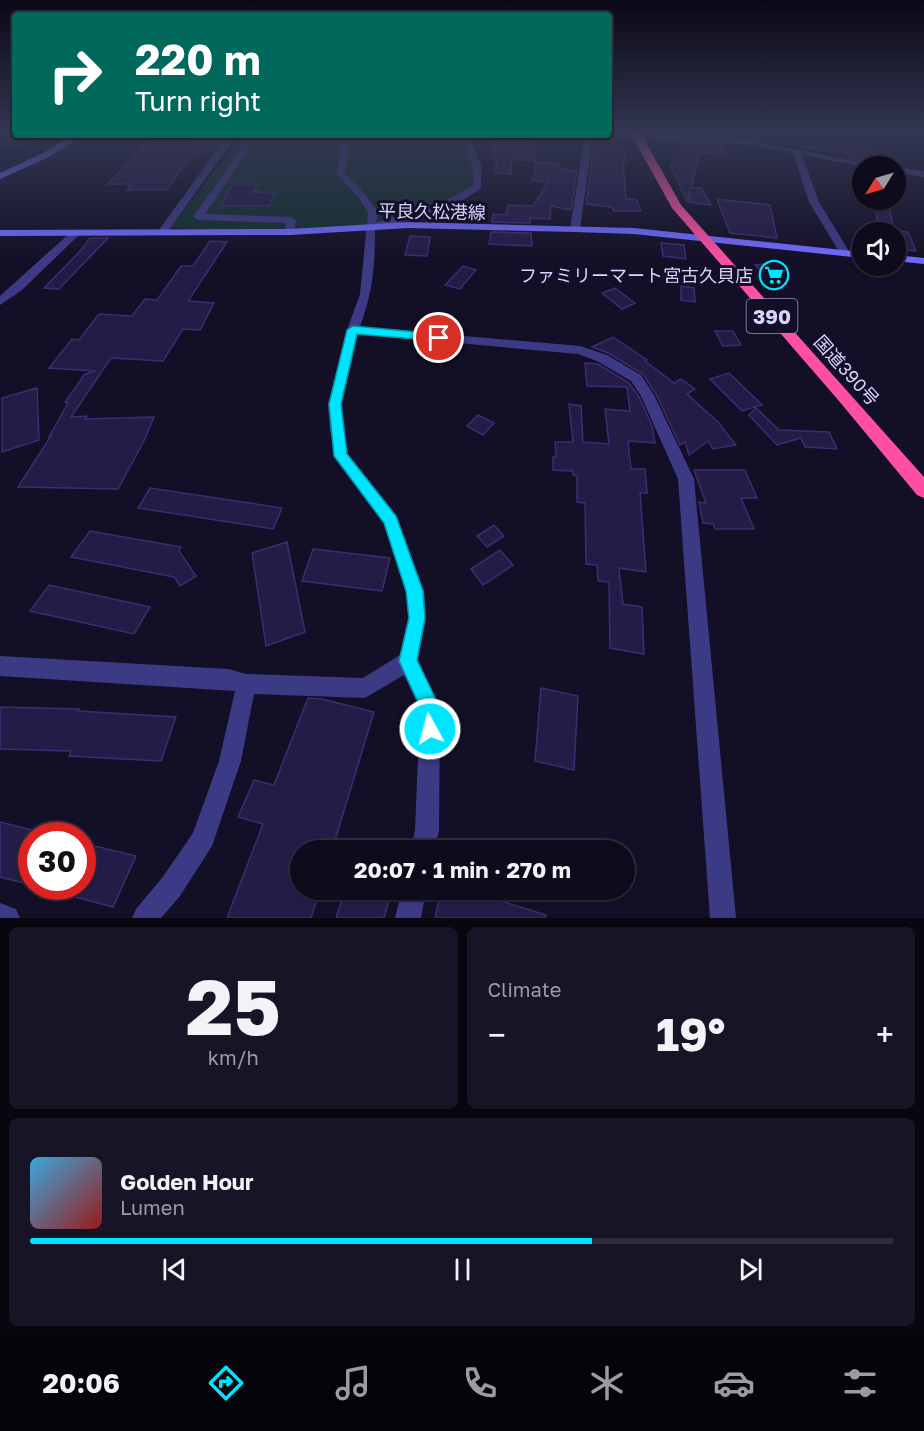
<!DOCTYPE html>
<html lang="en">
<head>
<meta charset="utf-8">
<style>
  :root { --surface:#0e0b1c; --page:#171425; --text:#f1f3f6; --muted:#9b9ba3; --line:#2e2b3b; --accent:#00e5ff }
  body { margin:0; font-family:"Golos Text","Noto Sans JP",sans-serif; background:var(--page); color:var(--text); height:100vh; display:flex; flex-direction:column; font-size:22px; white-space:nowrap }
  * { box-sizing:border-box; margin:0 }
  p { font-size:20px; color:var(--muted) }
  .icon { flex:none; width:33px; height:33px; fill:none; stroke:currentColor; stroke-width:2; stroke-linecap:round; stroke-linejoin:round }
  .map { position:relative; height:918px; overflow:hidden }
  .details { display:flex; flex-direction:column; gap:9px; padding:9px; background:#08060f; flex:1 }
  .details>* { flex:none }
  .top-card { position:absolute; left:12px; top:12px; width:600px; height:126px; border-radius:6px; box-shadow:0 2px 4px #0004,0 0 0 2px var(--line); background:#00695c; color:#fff; overflow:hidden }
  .needle { width:39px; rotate:233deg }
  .tools { position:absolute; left:852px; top:156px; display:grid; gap:12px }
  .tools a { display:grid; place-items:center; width:54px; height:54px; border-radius:50%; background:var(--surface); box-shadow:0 2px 4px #0004,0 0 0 2px var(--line); font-size:30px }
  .speed { position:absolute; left:18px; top:822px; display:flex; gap:12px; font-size:30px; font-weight:700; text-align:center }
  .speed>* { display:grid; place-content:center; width:78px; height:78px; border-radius:50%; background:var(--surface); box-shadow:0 2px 4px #0004,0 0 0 2px var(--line); line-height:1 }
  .speed .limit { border:9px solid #d22; background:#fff; color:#111 }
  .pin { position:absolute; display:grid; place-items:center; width:51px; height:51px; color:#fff; margin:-26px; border:3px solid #fff; border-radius:50%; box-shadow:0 2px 6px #0007 }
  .me { position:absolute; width:66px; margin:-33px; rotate:353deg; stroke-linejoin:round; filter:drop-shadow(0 0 4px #0008) }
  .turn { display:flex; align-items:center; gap:21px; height:126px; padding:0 24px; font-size:27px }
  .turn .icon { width:78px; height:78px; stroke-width:2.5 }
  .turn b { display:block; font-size:42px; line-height:51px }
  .big { font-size:45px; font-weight:700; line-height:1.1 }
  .details .widget { flex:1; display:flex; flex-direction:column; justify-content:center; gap:9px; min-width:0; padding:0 21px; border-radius:9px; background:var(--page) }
  .details .dial { align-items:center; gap:0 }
  .dial b { font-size:78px; line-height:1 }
  .song { display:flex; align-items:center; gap:18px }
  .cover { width:72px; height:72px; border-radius:9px; background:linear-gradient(135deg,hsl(200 70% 55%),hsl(0 70% 35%)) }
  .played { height:6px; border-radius:3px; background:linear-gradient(90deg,var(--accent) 65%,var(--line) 65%) }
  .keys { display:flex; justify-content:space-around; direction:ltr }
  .heat { display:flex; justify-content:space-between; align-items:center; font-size:33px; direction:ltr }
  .details .tiles { flex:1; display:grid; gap:9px; grid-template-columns:1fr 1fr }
  .widget:last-child { grid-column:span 2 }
  .trip { position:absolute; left:290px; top:840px; width:345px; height:60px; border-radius:30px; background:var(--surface); box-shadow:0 2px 4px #0004,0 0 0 2px var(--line); font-weight:700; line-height:60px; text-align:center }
  .tab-bar { display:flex; height:96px; justify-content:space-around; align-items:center; background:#06040b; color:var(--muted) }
  .tab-bar .icon { width:42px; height:42px }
  .tab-bar .selected { color:var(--accent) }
  .tab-bar b { font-size:27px; color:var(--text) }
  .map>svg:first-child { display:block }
</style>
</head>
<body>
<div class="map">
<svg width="924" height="918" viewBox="0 0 924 918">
  <rect width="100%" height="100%" fill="#130f26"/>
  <path fill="#12302f" d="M233 135H467L478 186 455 200 377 221 376 227 290 232 170 228 237 142Z"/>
  <path fill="#241b47" stroke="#3b2d73" stroke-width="1.5" d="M0 132H15V135L45 136 15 147 6 144 0 146Z
    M787 132H849L850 135 865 136 881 166 849 158V153L792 146Z
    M494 135H535L536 160H512L511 174 495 173 497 159H493Z
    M595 138 614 140 613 147H623L626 161H623L626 199H636L641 211H614L612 207 586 204Z
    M149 140 221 141 214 150 203 149 200 154H193L166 190H127L132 184H108Z
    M682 143 720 145 728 154 700 153 691 188H701L711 205 689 202 690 191 687 201 671 167 675 154 681 155Z
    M537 162 560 164 559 169 577 171 571 210 551 206 550 219 530 218V223L492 222 493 214 506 215 508 205 533 206 548 182 532 180Z
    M233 184H258L254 192H275L269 206H221Z
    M717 199 770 205 777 238 730 233Z
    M874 200H888L893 226 878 225Z
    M896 231 908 232 916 251 896 248Z
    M491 232 531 233 532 246 489 244Z
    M410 236 430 237 427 256 405 255Z
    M90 238H108L59 289 44 288 82 249Z
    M210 241 227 242 188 301 214 303 200 330 183 329 163 361 111 358 71 417 87 416 85 419 154 417 144 441 118 489 18 487 51 436 49 437 68 403 65 402 85 374 96 371 49 368 72 339 79 340 99 314 132 316 145 299 157 300 181 266H193Z
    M661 243 684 245 686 259 663 256Z
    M773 263 789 279 771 281 755 265Z
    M463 266 476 270 460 289 445 285Z
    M681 286 694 288 695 302 681 300Z
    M615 288 635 303 622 309 602 293Z
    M715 331H733L741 345 723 346Z
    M613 337 647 360 645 361 674 383 681 379 695 389 687 394 718 422 736 445 713 449 708 441 689 455 685 442 680 445 656 394 643 374 608 353 592 347Z
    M585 363 598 364 629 383 639 397 652 426 655 443 628 441 631 469H645L647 493H640L646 572 619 568 623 604 642 607 644 654 610 648 609 582 598 581 597 565 586 564 585 503 577 502V476L573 475V471L553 470V457H556L555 442H573L569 404 581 406 583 442 609 444 605 409 630 411 627 387 587 386Z
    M729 373 762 405 742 411 710 379Z
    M37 388 39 440 2 452V398Z
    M756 408 779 430 829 432 837 449 805 447 801 438 777 445 749 415Z
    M478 415 494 423 483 435 467 426Z
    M694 470H745L757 498H741L754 529H715L713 524 703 523 699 502 706 503Z
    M150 488 282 508 273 529 138 508Z
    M494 525 504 536 487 547 477 536Z
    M90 531 181 547 179 551 196 576 180 586 174 577 71 557Z
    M287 542 305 632 266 646 252 553Z
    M313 549 390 558 382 591 302 581Z
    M500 550 513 565 483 585 471 569Z
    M49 585 150 607 134 634 30 611Z
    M541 688 578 696 574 770 535 761Z
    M308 698 322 699 374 712 332 850H300V890H320L311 918H227L263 824 238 817 254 780 274 785Z
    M0 707 79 709 78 711 176 717 161 761 69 756 71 751 0 749Z
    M0 822 32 830V885L0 877Z
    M82 843 136 856 113 907 50 890 51 886H82Z
    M345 890H392L384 918H336Z
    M441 890H465L546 915 545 918H435Z"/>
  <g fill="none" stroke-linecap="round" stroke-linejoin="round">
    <path fill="#3d3a85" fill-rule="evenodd" d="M609 132 755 141 877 166H863L802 155 819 202 850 253 845 256 840 253 809 202 793 153 755 145 620 138 609 134Z
      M122 135H232L235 137 167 233 163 234 158 231 225 139 125 138Z
      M251 135H259L205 214 291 217 296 220 294 234 285 232 286 223 198 220 193 217Z
      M336 135H344L349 148 345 174 366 195 378 213 376 222 438 205 474 185 472 166 461 135H469L481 166V188C450 212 412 219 375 229 375 267 373 290 360 327L580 346 607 355 641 375 654 395 694 479 736 918H710L678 479 641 396 631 381 597 361 578 354 358 334 342 404 344 430 348 454 397 516 424 591 426 618 418 660 440 709 439 830 435 850H411L415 830 420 709 404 675 365 698 254 694 241 761 212 846 180 896 161 918H132L136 909 162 878 193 833 219 761 235 691 0 676V656L229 669 246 674 363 678 400 655 408 618 406 591 384 524 336 460 330 430 328 404 347 330 360 294 368 213 359 198 337 174 341 148Z
      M585 135H593L580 229 575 232 570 229Z
      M896 167 924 171V177L896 172Z
      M72 231 81 233 22 290 0 305V296Z
      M402 890H426L421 918H395Z
      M0 903 16 909 20 918H0Z"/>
    <path fill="#6f6bff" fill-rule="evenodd" d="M73 135H83L49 157 0 179V173L43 153Z
      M408 222 634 228 862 252V258L634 234 575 232 408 228 290 235 0 236V230L290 229Z
      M896 255 924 258V264L896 261Z"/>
    <path fill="#ff4fa3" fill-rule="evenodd" d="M630 132H640L681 205 924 477V498L917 495 839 401 672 208Z"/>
  </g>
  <linearGradient id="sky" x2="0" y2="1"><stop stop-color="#0a0815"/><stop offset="0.51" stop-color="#333752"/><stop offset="1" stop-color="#333752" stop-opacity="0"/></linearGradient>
  <rect width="924" height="261" fill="url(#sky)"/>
  <path fill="#00e5ff" stroke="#0095a6" stroke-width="1.5" d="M353 326 439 334 444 338 439 341 357 334 341 404 347 454 396 516 423 591 425 618 417 660 440 708 439 729 437 736 430 738 423 736 420 729 421 709 399 661 409 618 406 591 384 523 334 456 329 404 347 330Z"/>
  <defs>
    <g id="supermarket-ring" transform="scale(1.5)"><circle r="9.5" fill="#130f26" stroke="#00e5ff" stroke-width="1.5"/><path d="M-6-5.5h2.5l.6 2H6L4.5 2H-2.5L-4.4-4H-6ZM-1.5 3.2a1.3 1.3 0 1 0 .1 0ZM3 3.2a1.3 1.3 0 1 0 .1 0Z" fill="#00e5ff"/></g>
  </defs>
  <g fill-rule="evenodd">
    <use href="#supermarket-ring" x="774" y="275"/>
  </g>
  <g text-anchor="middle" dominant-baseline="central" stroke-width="6" stroke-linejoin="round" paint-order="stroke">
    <g font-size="18" fill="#d9d4ff" stroke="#130f26">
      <text transform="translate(432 211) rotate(1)">平良久松港線</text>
      <text transform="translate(847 370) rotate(48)">国道390号</text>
    </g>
    <g font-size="18" fill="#d9d4ff" stroke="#130f26" text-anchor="end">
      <text x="753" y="275">ファミリーマート宮古久貝店</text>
    </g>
    <rect fill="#130f26" stroke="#9e99be" stroke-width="1.5" x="746.5" y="299" width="51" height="34" rx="4.5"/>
    <g font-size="20" font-weight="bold" fill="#d9d4ff">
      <text x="772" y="316">390</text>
    </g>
  </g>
</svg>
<div class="tools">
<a><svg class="needle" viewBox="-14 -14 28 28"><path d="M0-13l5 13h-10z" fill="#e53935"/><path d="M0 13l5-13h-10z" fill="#9b9ba3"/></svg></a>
<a><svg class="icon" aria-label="sound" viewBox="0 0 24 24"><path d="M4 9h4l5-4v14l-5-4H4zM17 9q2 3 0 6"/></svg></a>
</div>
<div class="speed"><div class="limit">30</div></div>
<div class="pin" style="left:439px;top:338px;background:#d93025"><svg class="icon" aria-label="arrive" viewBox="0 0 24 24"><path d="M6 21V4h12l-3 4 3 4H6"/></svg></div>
<svg class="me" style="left:430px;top:729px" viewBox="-20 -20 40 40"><circle r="17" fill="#00e5ff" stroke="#fff" stroke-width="3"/><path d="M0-11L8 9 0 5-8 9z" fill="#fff"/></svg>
<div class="trip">20:07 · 1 min · 270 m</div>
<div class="top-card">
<div class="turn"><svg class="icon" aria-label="right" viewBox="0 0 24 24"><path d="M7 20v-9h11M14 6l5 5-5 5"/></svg><div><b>220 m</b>Turn right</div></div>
</div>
</div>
<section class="details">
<div class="tiles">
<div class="widget dial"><b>25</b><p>km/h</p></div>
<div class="widget"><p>Climate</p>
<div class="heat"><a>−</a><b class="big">19°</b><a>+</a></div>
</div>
<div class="widget">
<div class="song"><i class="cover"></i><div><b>Golden Hour</b><p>Lumen</p></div></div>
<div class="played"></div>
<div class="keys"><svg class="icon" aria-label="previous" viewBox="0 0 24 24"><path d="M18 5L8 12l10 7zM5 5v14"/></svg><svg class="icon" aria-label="pause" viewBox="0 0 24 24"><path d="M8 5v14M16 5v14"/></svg><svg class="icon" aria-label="next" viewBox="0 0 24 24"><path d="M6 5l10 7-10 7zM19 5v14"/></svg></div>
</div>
</div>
</section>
<nav class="tab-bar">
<b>20:06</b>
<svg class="icon selected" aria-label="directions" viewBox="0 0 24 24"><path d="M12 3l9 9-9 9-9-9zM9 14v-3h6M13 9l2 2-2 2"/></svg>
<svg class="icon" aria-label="music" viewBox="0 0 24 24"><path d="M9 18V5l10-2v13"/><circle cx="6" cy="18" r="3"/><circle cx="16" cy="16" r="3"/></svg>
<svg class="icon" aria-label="phone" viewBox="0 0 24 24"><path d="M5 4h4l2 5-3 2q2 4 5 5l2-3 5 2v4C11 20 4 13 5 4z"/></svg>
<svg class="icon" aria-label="climate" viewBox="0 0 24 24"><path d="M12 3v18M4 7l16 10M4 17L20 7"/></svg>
<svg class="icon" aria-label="car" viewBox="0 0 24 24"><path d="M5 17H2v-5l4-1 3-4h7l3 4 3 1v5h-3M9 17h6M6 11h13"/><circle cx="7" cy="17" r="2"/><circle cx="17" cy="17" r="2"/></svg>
<svg class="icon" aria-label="filters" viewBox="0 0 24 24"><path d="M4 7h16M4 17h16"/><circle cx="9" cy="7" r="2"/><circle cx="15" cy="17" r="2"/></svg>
</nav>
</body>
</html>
